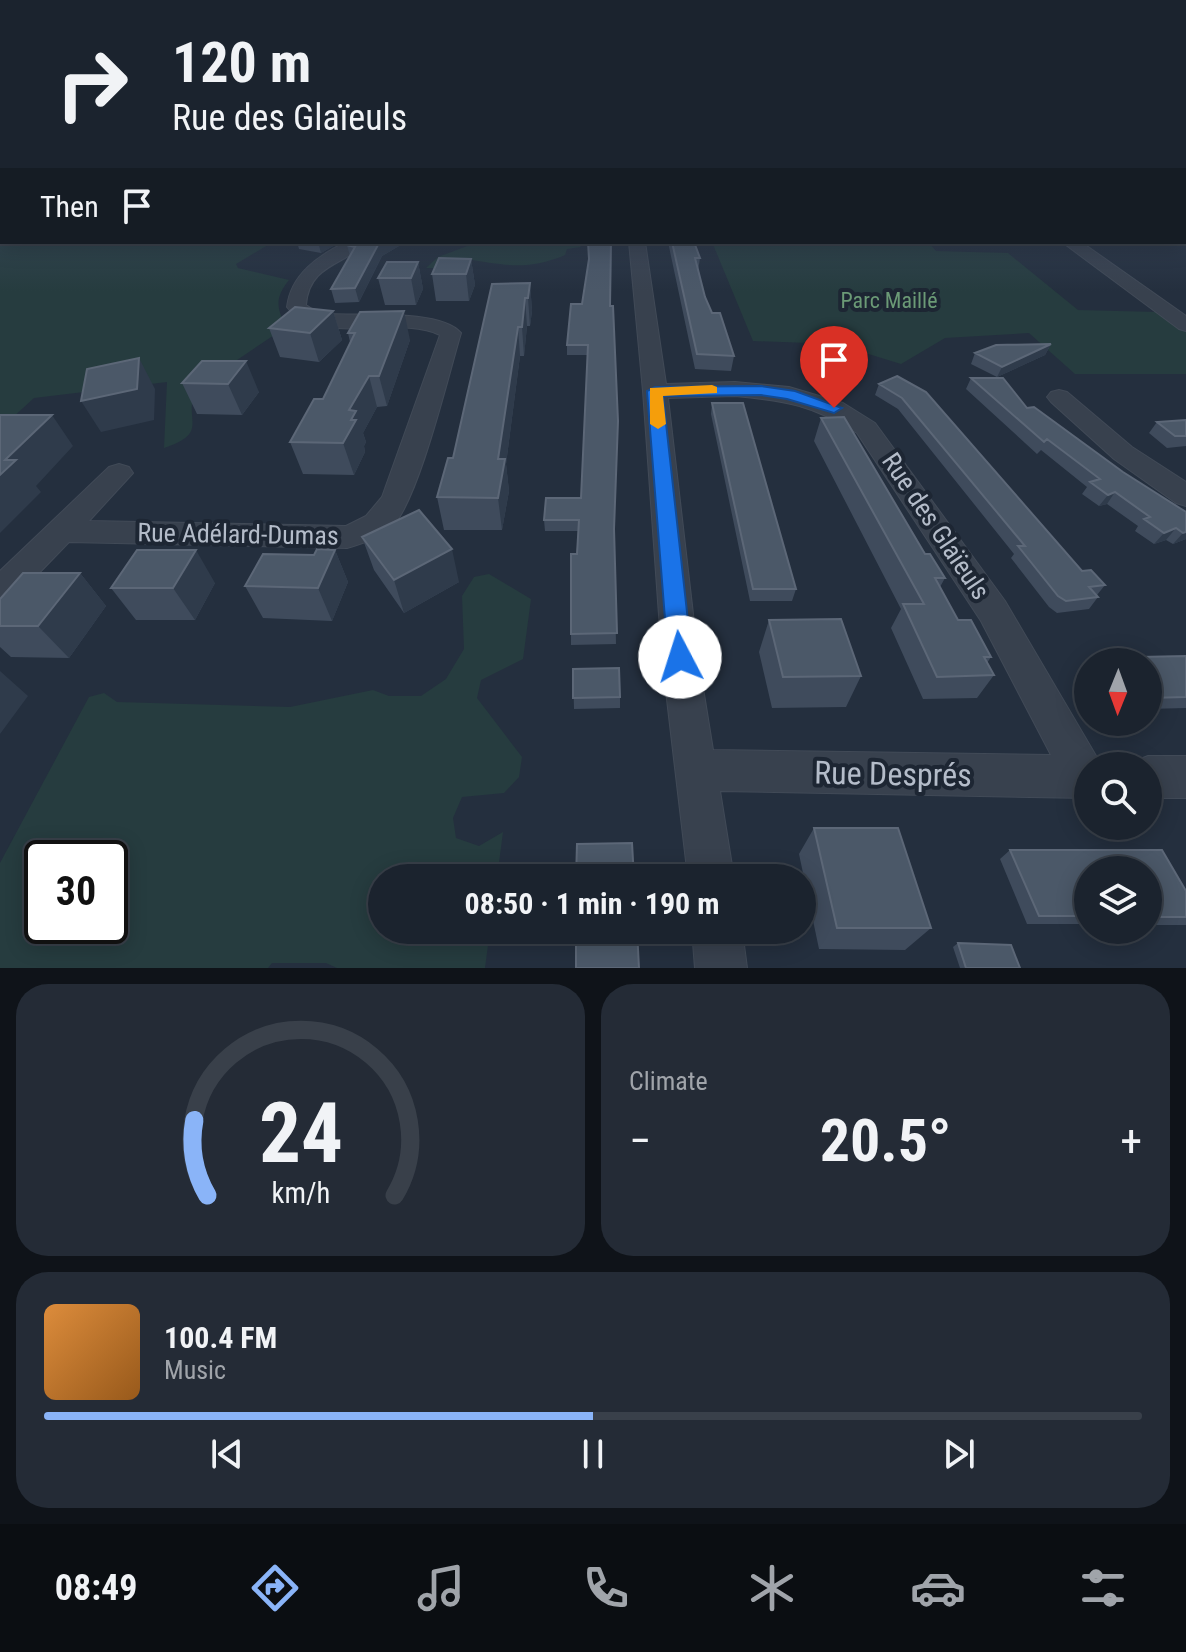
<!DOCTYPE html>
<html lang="en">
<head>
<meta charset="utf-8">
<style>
  :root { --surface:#1b232e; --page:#242b36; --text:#f1f3f6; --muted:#a0a4aa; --line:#39404a; --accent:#8ab4f8 }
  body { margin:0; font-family:"Roboto Condensed",sans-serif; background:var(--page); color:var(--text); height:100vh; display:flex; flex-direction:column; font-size:30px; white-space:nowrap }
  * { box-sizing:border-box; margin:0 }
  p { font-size:26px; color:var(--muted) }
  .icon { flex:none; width:44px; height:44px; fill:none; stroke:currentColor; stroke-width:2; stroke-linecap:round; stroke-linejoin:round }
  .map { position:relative; height:968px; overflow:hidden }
  .side { display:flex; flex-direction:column; gap:16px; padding:16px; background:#0f1319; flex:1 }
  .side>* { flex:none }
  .guide { position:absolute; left:0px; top:0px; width:1186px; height:244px; box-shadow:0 4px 20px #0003,0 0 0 2px var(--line); background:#1b232e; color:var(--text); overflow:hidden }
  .needle { width:52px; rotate:181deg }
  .buttons { position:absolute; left:1074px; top:648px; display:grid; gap:16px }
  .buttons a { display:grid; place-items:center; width:88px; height:88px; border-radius:50%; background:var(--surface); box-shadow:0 4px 20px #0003,0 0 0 2px var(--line); font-size:40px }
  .speed { position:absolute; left:24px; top:840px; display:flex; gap:16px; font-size:40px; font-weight:700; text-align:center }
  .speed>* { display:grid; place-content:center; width:104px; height:104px; border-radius:50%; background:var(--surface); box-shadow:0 4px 20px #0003,0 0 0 2px var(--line); line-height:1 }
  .speed .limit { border:4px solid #111; border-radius:12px; background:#fff; color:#111 }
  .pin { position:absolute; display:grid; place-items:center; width:68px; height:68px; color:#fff; margin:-82px -34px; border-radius:50% 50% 50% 0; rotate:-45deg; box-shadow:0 0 8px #0007 }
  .pin .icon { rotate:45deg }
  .me { position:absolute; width:88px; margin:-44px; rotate:355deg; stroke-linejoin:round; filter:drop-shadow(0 0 6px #0008) }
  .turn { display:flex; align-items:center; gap:28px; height:168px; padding:0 40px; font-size:36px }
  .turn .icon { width:104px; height:104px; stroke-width:2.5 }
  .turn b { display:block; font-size:56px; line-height:68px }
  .then { display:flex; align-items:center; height:76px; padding:0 40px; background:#0003; gap:16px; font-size:30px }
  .big { font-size:60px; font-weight:700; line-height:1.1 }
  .side .widget { flex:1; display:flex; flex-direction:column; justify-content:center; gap:12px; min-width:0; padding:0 28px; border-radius:32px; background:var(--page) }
  .side .dial { align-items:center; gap:0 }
  .dial svg { height:208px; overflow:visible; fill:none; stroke:var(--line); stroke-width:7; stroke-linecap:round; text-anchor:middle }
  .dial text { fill:var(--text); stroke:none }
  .song { display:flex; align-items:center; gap:24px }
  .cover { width:96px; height:96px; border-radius:12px; background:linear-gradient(135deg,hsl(30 70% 55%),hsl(30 70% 35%)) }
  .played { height:8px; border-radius:4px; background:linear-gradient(90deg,var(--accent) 50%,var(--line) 50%) }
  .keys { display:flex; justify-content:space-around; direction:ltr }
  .heat { display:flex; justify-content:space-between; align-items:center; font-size:44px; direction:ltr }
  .side .tiles { flex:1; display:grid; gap:16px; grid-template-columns:1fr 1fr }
  .widget:last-child { grid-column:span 2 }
  .trip { position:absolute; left:368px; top:864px; width:448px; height:80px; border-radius:40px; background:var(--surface); box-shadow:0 4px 20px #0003,0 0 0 2px var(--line); font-weight:700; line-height:80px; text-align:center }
  .tabs { display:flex; height:128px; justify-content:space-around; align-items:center; background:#0b0e12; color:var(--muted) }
  .tabs .icon { width:56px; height:56px }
  .tabs .current { color:var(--accent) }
  .tabs b { font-size:36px; color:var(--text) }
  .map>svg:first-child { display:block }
</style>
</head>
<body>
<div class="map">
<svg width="1186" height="968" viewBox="0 0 1186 968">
  <rect width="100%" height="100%" fill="#242f3e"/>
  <path fill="#263c3f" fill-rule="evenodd" d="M0 172 2 242H273L236 264 238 268 289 280C279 293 275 302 282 318L292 323 200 385C177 416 215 432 164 448L167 382 34 398 0 429Z
    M478 242 577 243 581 247 567 249 565 255C528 271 504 265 466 259L472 269 426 268 438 257Z
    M712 242H928L936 251 1008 253 1078 310 1158 312 1186 332V374H1075L1029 333 945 338 901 364 836 344 753 341Z
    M489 574 531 599 523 659 481 680 477 698 522 757 519 777 504 793 462 797 453 818 456 838 479 846 503 832 497 878H382V930H490L485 968H337L326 963H272L268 968H0V863L89 697 104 693 117 702 290 707 373 690 389 696H421L446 679 464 649 462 596 474 577ZM110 858V926H42V858Z"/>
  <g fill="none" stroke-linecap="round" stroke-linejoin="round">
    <g stroke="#414a57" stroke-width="2">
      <path id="minor" d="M0 158H2V166H0Z
        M346 242H368C345 265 309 264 306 305L315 311 330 314C361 316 441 309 461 333 448 376 419 499 392 527 380 539 363 543 347 548L69 542 12 601 0 605V571L109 467 119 464 129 467 133 473 89 521 346 526 366 516 382 497 440 335C398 314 319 348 287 307 291 274 318 256 346 242Z
        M629 242H645L666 384 735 382 789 387 843 403 875 423 1005 601 1099 761 1103 762 1104 766H1088V798L720 791 734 878H688L662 657 643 391ZM735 396C787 401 812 405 857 433L981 621 1051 755 713 750 698 657 668 398Z
        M1062 242H1081L1186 316V331L1179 329Z
        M1059 390 1067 392 1132 447 1186 482V506L1176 503 1114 459 1051 402 1047 397 1051 392Z
        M1148 756H1186V798H1148V766H1132L1133 762Z
        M692 930H742L747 968H695Z"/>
    </g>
    <use href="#minor" fill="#38414e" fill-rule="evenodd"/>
  </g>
  <path fill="#3f4b5c" d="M297 242H340L321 253 299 249Z
    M668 242H694L700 258 698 271 705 297 712 313 734 356 731 371 695 369Z
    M347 245 399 246 382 256 359 302 335 303 331 289 350 256Z
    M471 259 475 285 469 301H436L432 274Z
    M418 262 423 289 416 305H385L378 278Z
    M530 283 532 311 530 326H527L524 356H520L506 464 509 491 502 530H444L437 497 453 458Z
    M610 306 616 644 571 645V634L578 531H545L544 520 581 498 588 355H567V345Z
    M333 311 342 340 319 362 280 357 269 328Z
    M360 312 410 340 387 406 377 407 363 433 366 442 364 446 365 452 354 475 303 474 290 442 323 399 350 342 348 333Z
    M1051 344 1045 355 997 377 971 364 975 353Z
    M202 361 259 392 242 415 197 414 182 383Z
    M897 376 1082 571 1105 585 1097 595 1098 597 1089 609 1057 613 1049 607 1011 558 1014 554 898 409 875 395 879 384Z
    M971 378 1027 408 1123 472 1186 512V539L1173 544 1166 540 1154 544 1135 531 1138 526 1107 504 1099 506 1082 494 1087 487 1041 450 1037 454 966 389Z
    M712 403 796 589 792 601H750L711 414Z
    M821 418 945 578 940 587 958 620 991 657 987 663 994 675 977 698 923 699 891 628 901 609 814 441Z
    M1186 420V446L1167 448 1149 433 1157 422Z
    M362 537 459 582 404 613 374 570Z
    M335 550 348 582 332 621 263 618 245 586 314 555Z
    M80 573 106 606 69 658 11 657 0 647V599Z
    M215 583 195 620H136L111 588Z
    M769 620 861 676 846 707 772 708 759 652Z
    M1104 652 1139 657 1186 656V708L1148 709V662H1095Z
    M573 669 620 697V708L574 709Z
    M814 828 931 928 905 950 819 949 799 854Z
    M1010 850H1162L1186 891V925H1148V870H1088V924H1027L1000 859Z
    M958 943 1020 968H960L953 947Z"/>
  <path fill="#2f3b4b" d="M318 242H340L321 253Z
    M382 242H410L399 246 382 256 359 302 355 288 379 243Z
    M471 259 475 285 469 301 466 274Z
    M418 262 423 289 416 305 411 278Z
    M530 283 532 311 530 326 528 298Z
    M525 298 527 326 524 356 522 327Z
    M333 311 342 340 319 362 310 333Z
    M404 311 410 340 387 406 379 376Z
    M518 327 520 356 506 464 509 491 502 530 498 498V459Z
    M1051 344 1045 355 997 377 1002 367Z
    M139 358 155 389 154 420 101 432 81 401Z
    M246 361 259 392 242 415 228 384Z
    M369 376 377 407 363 433 366 442 364 446 365 452 354 475 343 443 349 410Z
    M52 415 73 446 36 486 41 492 0 533V475L5 460Z
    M1115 492 1107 504 1099 506 1108 495Z
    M1176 528 1166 540 1154 544 1164 533Z
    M1186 532V539L1173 544 1183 533Z
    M452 549 459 582 404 613 394 580Z
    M196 550 215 583 195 620 173 588Z
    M335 550 348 582 332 621 318 588Z
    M80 573 106 606 69 658 38 626Z
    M0 671 28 696 0 734Z"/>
  <path fill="#4b5868" stroke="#5c6777" stroke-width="2" d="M1184 156H1186V184H1184Z
    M352 242H382L379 243 355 288 331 289 355 247 347 245Z
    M588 242H611L610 306H613L618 421 614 529 617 633 571 634V554H577L579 520H544L546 498H581L588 345H567L571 304H582L589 259Z
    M672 242H694L700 258H695L705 297 712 313H720L734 356 697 354Z
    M439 258 471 259 466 274H432Z
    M387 262H418L411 278H378Z
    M530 283 528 298H525L522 327H518L498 459H505L498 498 437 497 448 458H453L492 284Z
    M295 307 333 311 310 333 269 328Z
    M404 311 379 376H369L349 410 356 411 351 420H356L343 443 290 442 314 399H323L355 333H348L360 312Z
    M1051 344 1002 367 975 353 996 345Z
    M139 358 137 389 81 401 87 369Z
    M202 361H246L228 384 182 383Z
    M897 376 926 392 1082 571 1091 570 1105 585 1089 587 1098 597 1066 601 1058 596 1018 546H1025L902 398 879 384Z
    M971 378H1003L1027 408 1034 407 1123 472 1186 512V532L1183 533 1176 528 1164 533 1144 519 1150 517 1115 492 1108 495 1090 482 1100 479 1047 439 1044 442Z
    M712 403H743L796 589H753Z
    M0 415H52L5 460H16L0 475Z
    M844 417 925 554H930L945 578H935L958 620H971L991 657H984L994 675 937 677 903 604H924L821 418Z
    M1186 420V436H1175L1157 422Z
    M419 510 452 549 394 580 362 537Z
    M317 549 335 550 318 588 245 586 263 554 314 555Z
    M137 550H196L173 588H111Z
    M23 573H80L38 626H0V599Z
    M841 619 861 676 783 677 769 620Z
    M1135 651 1139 657 1186 656V697L1148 698V662H1111L1104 652Z
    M619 668 620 697 573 698V669Z
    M814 828H898L931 928H837Z
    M632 843 634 878H576L577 844Z
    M1010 850H1162L1186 891V917H1148V870H1088V916H1039Z
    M576 930H637L639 968H576Z
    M958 943 1011 945 1020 968H966Z"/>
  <linearGradient id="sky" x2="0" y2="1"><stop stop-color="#141a22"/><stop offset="0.54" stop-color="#3f4d63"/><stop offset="1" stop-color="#3f4d63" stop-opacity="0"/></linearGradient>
  <rect width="1186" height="291" fill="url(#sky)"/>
  <path fill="#1a73e8" stroke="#114b97" stroke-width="2" d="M761 386 795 391 842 408 834 413 787 399 761 395 663 396 692 657 688 665 680 668 671 665 668 657 647 391 655 387Z"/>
  <path fill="#f59e0b" d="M712 385 717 387V393L663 396 666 424 658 429 650 424V388Z"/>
  <g text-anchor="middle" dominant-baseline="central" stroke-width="8" stroke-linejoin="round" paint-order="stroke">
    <g font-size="22" fill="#6b9a76" stroke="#1d2633">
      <text x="889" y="300">Parc Maillé</text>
    </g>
    <g font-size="26" fill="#b4bcc9" stroke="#1d2633">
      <text transform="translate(936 526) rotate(56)">Rue des Glaïeuls</text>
      <text transform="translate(238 534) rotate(1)">Rue Adélard-Dumas</text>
    </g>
    <g font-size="32" fill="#b4bcc9" stroke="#1d2633">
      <text transform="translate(893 774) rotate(1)">Rue Després</text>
    </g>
  </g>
</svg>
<div class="buttons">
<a><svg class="needle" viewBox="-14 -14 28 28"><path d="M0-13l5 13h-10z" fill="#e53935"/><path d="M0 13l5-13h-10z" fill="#a0a4aa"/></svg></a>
<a><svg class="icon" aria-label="search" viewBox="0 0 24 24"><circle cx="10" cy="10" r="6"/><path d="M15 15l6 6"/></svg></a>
<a><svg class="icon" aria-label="layers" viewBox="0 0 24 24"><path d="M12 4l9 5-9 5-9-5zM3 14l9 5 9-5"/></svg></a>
</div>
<div class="speed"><div class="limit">30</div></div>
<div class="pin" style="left:834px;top:408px;background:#d93025"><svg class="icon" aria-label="arrive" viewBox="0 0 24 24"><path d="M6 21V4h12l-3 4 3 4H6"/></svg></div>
<svg class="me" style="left:680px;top:657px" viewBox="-20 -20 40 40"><circle r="19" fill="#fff"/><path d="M0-13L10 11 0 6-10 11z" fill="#1a73e8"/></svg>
<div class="trip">08:50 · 1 min · 190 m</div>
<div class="guide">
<div class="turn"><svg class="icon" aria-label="right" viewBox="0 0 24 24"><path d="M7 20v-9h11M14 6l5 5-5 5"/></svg><div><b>120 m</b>Rue des Glaïeuls</div></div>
<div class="then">Then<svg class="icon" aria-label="arrive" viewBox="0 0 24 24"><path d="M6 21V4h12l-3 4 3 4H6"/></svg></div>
</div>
</div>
<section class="side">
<div class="tiles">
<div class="widget dial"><svg viewBox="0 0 100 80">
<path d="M14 69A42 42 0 1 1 86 69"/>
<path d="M14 69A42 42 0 0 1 9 40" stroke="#8ab4f8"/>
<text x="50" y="56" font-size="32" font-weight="700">24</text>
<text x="50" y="72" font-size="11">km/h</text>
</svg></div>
<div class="widget"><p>Climate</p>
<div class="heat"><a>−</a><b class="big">20.5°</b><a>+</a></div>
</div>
<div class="widget">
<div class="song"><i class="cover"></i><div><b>100.4 FM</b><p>Music</p></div></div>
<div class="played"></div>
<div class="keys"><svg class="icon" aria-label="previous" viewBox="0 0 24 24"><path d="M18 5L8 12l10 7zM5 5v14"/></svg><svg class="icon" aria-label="pause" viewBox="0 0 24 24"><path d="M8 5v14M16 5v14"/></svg><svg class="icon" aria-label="next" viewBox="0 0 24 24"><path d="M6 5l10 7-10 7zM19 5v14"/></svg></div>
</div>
</div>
</section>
<nav class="tabs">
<b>08:49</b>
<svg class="icon current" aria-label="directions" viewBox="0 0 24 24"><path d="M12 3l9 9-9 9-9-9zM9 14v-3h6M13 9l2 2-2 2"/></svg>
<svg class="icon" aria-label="music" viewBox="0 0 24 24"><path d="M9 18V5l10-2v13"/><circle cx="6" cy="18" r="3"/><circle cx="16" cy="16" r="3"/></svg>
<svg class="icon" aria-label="phone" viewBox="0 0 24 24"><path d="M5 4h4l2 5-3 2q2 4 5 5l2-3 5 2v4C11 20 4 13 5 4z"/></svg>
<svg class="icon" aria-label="climate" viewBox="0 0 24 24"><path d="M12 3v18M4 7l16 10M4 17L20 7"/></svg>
<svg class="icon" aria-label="car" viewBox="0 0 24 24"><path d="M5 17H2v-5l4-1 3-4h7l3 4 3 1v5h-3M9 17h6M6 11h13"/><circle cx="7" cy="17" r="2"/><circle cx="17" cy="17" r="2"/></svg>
<svg class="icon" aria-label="filters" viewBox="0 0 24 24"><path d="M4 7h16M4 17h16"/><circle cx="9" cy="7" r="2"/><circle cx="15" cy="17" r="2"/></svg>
</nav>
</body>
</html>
